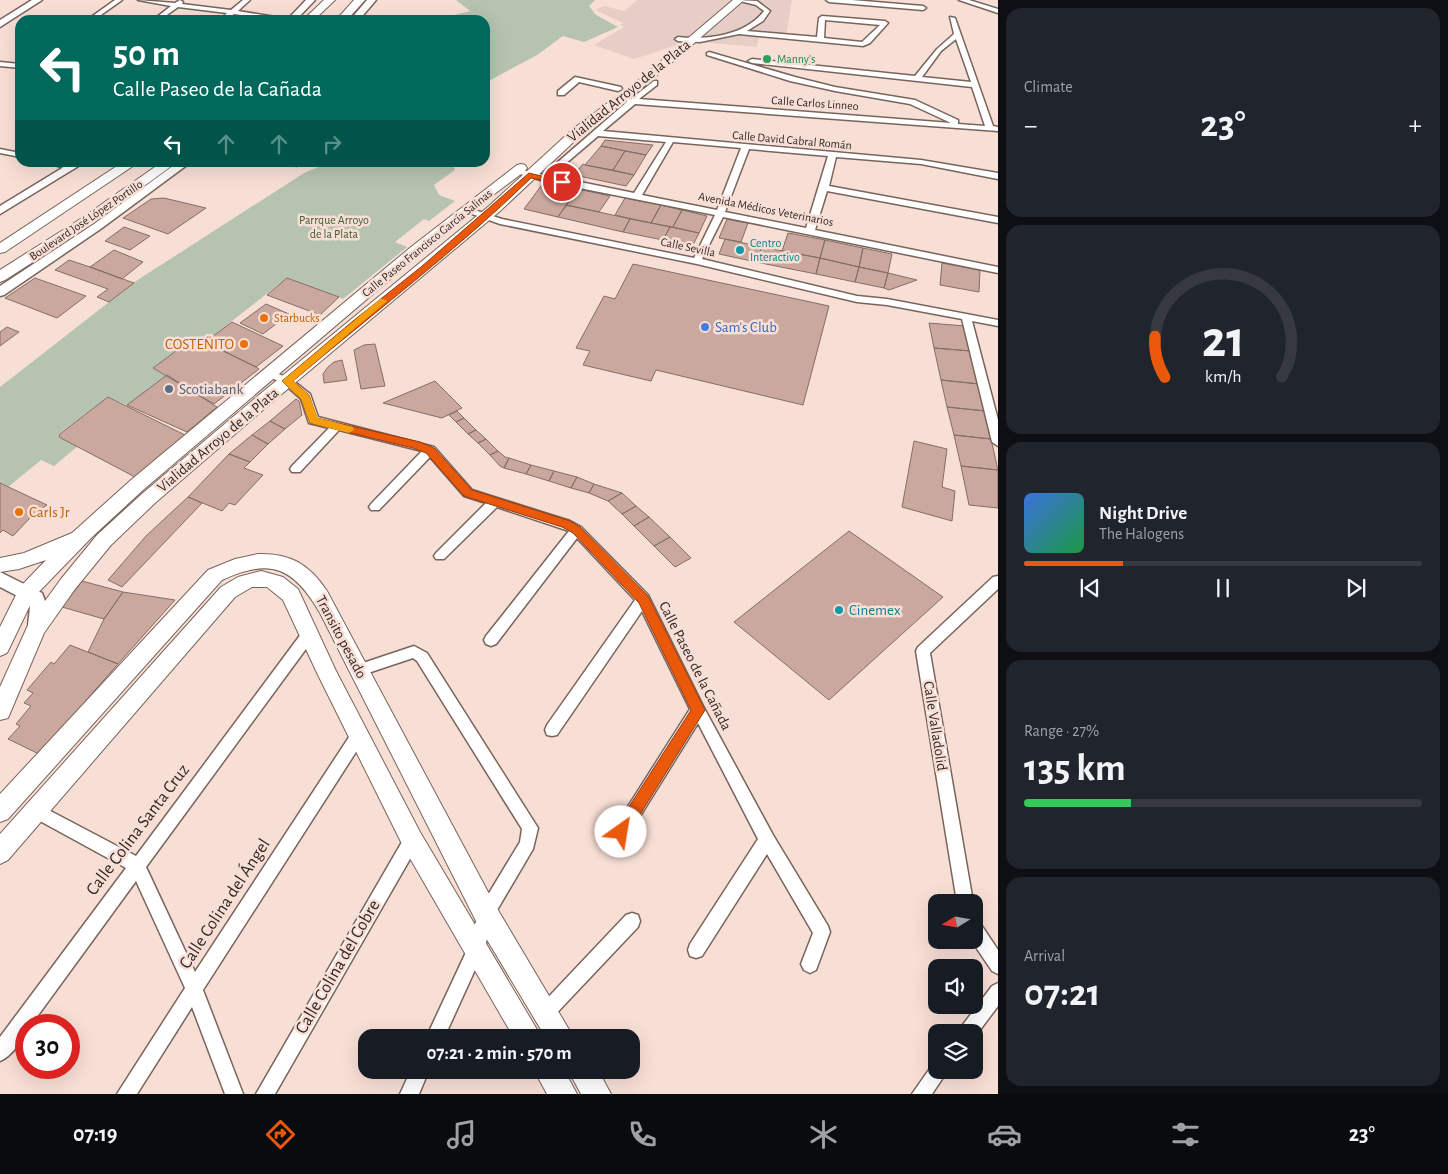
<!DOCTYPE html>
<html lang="en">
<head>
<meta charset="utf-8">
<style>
  :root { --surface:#171b24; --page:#20242c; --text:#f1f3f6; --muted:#9ea1a6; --line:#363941; --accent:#ea580c }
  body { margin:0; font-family:"Alegreya Sans",sans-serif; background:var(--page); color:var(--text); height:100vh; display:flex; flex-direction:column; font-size:19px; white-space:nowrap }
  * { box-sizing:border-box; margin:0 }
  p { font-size:16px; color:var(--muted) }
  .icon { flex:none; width:28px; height:28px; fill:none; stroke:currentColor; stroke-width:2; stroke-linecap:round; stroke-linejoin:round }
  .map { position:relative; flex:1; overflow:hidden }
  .panel { display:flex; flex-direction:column; gap:8px; padding:8px; background:#0d0f14; width:450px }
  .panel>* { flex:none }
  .top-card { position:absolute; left:15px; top:15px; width:475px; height:152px; border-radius:15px; box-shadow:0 5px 20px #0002; background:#00695c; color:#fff; overflow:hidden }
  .needle { width:32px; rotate:259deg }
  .buttons { position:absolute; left:928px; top:894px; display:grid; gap:10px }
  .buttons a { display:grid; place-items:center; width:55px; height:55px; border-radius:10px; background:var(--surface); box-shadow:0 5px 20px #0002; font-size:25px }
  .speed { position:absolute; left:15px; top:1014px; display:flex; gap:10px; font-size:25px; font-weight:700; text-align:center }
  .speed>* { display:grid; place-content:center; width:65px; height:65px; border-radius:50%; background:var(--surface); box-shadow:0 5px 20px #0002; line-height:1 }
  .speed .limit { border:8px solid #d22; background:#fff; color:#111 }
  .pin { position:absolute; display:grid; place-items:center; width:42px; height:42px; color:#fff; margin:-21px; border:2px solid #fff; border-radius:50%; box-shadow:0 1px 5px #0007 }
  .me { position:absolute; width:55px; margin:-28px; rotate:32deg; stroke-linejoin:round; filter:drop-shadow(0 0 4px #0008) }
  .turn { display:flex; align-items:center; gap:18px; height:105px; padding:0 15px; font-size:22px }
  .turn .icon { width:65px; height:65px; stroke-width:2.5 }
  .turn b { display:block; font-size:35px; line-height:42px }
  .lanes { display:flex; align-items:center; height:48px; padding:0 15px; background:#0003; justify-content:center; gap:25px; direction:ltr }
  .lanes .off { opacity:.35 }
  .big { font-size:38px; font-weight:600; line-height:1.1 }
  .panel .card { flex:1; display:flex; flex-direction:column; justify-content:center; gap:8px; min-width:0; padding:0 18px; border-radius:15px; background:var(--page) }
  .panel .dial { align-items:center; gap:0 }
  .dial svg { height:130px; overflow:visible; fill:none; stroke:var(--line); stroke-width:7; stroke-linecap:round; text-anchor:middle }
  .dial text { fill:var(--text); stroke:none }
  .song { display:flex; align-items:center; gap:15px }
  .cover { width:60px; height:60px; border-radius:8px; background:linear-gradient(135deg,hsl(220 70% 55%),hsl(140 70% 35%)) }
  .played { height:5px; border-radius:2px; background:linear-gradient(90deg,var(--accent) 25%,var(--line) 25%) }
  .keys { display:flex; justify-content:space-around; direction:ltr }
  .heat { display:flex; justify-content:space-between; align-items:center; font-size:28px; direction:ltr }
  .charge { height:8px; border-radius:4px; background:linear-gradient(90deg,#34c759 27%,var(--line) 0) }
  .trip { position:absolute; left:358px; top:1029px; width:282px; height:50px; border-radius:15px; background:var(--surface); box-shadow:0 5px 20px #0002; font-weight:600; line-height:50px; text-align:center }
  .dock { display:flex; height:80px; justify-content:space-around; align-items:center; background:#090b0e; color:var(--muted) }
  .dock .icon { width:35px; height:35px }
  .dock .selected { color:var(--accent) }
  .dock b { font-size:22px; color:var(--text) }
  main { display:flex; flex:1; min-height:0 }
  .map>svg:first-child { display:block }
</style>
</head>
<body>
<main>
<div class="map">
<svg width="998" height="1094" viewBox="0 0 998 1094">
  <rect width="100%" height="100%" fill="#f8dfd6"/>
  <path fill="#e6cec6" d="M637 0H792L786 37 759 34 757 47 690 41 634 59 594 45 624 27 620 25 623 23 595 10 604 6 624 11Z"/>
  <path fill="#b6c3b0" d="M456 0H595L589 6 596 15 618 27 584 42 563 36 537 55 485 83V20H435L470 11Z
    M328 163H453L455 170 434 185 439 195 455 201 429 221 424 219 395 242 407 247 343 299 287 278 205 342 195 337 153 368 167 375 127 405 108 397 60 433 59 437 78 446 54 466 41 460 8 487 0 483V387L136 281 304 173Z"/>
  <path fill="#caa89e" stroke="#846e67" d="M605 140 653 145 646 155 601 146Z
    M601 146 625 151 613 170 585 165Z
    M625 151 646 155 634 175 613 170Z
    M273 162H302L297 167Z
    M583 164 585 165 634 175 626 186 574 175Z
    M544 182 578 189 558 217 524 209Z
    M578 189 610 196 599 212 566 205Z
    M164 198 206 208 168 234 123 218 151 199Z
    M625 198 661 205 651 223 615 215Z
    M566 205 599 212 630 219 623 232 558 217Z
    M661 205 682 210 673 227 651 223Z
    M682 210 707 216 699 233 673 227Z
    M630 219 651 223 670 227 663 240 623 232Z
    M727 219 748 223 741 242 719 238Z
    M124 227 150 236 130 250 105 241Z
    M670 227 699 233 692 247 663 240Z
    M788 233 825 240 820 258 782 251Z
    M725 239 762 247 756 262 719 254Z
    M825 240 863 248 859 267 820 258Z
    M762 247 820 258 816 274 756 262Z
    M863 248 892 254 888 273 859 267Z
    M114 250 143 262 122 279 90 267Z
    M820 258 859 267 855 282 816 274Z
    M69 260 90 267 134 283 109 302 97 297 108 289 55 270Z
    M942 263 980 270 979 292 940 285Z
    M633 264 829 306 803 405 656 370 651 381 583 365 590 351 576 348 604 296 615 299Z
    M859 267 888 273 884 288 855 282Z
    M888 273 917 280 889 290 884 288Z
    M35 278 86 296 57 318 5 298Z
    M287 278 339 297 320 315 267 295Z
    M266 304 289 314 263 334 240 323Z
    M232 322 283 346 256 367 205 342Z
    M929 323 965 326 971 351 934 348Z
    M7 327 19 332 0 346V332Z
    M195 337 256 367 259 369 214 404 153 368Z
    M375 344 385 386 361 389 354 350 364 345Z
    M934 348 971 351 979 384 941 380Z
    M342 360 347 380 324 383 323 374 328 367 334 362Z
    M167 375 217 407 187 432 127 405Z
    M941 380 979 384 985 411 947 407Z
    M435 381 462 408 442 418 383 403Z
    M108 397 185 435 135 477 59 437 60 434Z
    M296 399 299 401 302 415 285 429 270 421Z
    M947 407 985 411 991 439 954 435Z
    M457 411 464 418 456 422 449 415Z
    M464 418 476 430 468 434 456 422Z
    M270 421 285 429 268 444 252 435Z
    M476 430 486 439 478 443 468 434Z
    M252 435 268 444 250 462 229 454Z
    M954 435 991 439 998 470 961 466Z
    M486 439 498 451 490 455 478 443Z
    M914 441 947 449 942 487 955 491 952 521 902 507Z
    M498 451 505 457 509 458 504 468 500 466 490 455Z
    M229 454 250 462 244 468 263 475 235 505 229 503 222 511 188 497Z
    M509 458 531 465 526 474 504 468Z
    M531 465 554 471 549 481 526 474Z
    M961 466 998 470V508L969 505Z
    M554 471 577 477 571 488 549 481Z
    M577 477 594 484 589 493 571 488Z
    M0 483 47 505 29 519 13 536 3 530 0 533Z
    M594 484 622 493 608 501 589 493Z
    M622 493 636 506 622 514 608 501Z
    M188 497 202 503 122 587 108 580 146 536Z
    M636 506 649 517 634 526 622 514Z
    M649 517 670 537 654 546 634 526Z
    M849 531 943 597 829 700 734 622Z
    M670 537 691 558 675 567 654 546Z
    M82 581 123 592 104 619 62 607Z
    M123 592 175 600 118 664 88 652 104 619Z
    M70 645 118 664 39 754 8 739 20 726 16 724 31 706 24 703 33 693 27 690 51 662 54 664Z"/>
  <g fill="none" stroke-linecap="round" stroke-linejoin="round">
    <g stroke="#79645c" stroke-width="3">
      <path id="minor" d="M115 0H122L94 20H87Z
        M138 0 175 3 180 0 183 2 182 4 231 10 243 0H250L238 11 294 20H276L234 14 227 20H220L227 13 178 7 160 20H153L171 6Z
        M736 0 757 1 770 11 763 21 747 31 817 37 819 18 822 16 885 21 888 23 870 43 863 46 739 34 700 42 678 41 675 39 678 37C707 40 745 36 764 11L756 5ZM825 20 880 25 862 42 824 38Z
        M826 0H852L923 6 926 8 923 10 829 2Z
        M959 0H969L998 9V13Z
        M950 17 955 18 993 126 998 127V131L635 104 603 131 921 160 998 173V179L921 164 836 157 829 186 998 217V223L827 191 815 230 998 267V273L723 217 702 259 857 296 887 299 998 320V326L972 321 998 420V446L992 442 962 319 887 305 857 302 697 264 500 224 461 210 465 207 502 219 694 258 715 215 544 181 513 172 517 169 543 175 627 102V99H631L654 81H657V85L639 99 951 123 910 104 835 91 790 81 707 55V53L709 52 795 77 835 87 915 100 958 120V124L985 126 972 87 752 63 748 61 752 59 915 76 937 49 954 34ZM956 39 971 82 922 77 941 51ZM598 136 666 142 634 193 551 176ZM673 142 741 148 717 210 642 195ZM749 149 828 156 806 228 725 212Z
        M0 62 20 64V68L0 66Z
        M575 77 621 87 622 89 618 91 579 82 564 95H558V91Z
        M0 149 20 153V157L0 153Z
        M45 162H60L75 168 71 170Z
        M271 371 291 379 310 394 318 417 434 447 472 490 570 521 581 527 648 595 703 706 773 835 828 926 830 932 816 970 810 973 804 970 801 964 813 933 767 854 702 956 696 958 690 956 688 950 690 944 758 839 698 723 627 837 621 840 615 837 613 832 615 827 690 709 642 611 557 735 552 736 547 735 545 730 547 725 635 600 577 538 496 644 491 646 486 644 484 640 486 636 569 531 497 507 444 559H436L434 556 436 553 486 503 464 496 430 457 379 510H371L369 507 371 504 422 451 339 430 300 472H292L290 469 292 466 329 428 309 423 301 399 283 383 267 376 266 374Z
        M998 576V589L930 653 973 902H957L916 651 918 647 993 577Z
        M309 628 314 630 316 634 314 638 146 867 195 972 353 731 358 729 363 731 365 736 363 741 203 990 243 1094H225L192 1007 137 1094H117L185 988 136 881 31 1025H26C26 1037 11 1057 0 1061V1037L126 868 29 815 26 810 29 805 34 803 39 805 136 856 304 630Z
        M414 646 427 653 538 828 533 849 493 917 484 950 444 1038H426L468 948 480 908 520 842 522 829 417 661 413 658 359 676 354 674 352 670 354 666Z
        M412 832 418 835 420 840 418 845 275 1094H256L406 835Z
        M632 913 638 915 640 921 638 927 551 1019 545 1022 539 1019 536 1013 539 1007 626 915Z
        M974 921 980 923 998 950V974L992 971 971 940H974Z
        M998 983V1006L974 1038V1032H959L962 1026 992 986Z
        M936 1062V1070H948L932 1094H912L933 1064Z
        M411 1070H429L419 1094H400Z"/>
    </g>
    <g stroke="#79645c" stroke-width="3">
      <path id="tertiary" d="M32 0H42L0 27V20Z
        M306 0H315L296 20H287Z
        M367 0H376L359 20H350Z
        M72 162H85L0 214V206Z
        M178 162H191L102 228 4 295 0 296V286L94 224Z
        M0 572 42 593C48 606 49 621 42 634L36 636 30 634C25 624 32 613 29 602L0 587Z"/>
    </g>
    <g stroke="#79645c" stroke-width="2">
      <path id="secondary" d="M733 0H744L648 83 581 135 499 212 271 403 155 503 111 545 75 589 44 633 8 718 0 720V687L29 623 61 579 97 535 143 493 259 395 489 206 573 129 640 79Z
        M521 164 525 165 527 168 525 171 489 198 421 253 143 490 92 537 34 597 7 653 0 656V627L20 587 46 560 19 569 0 572V558L24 553 72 533 131 480 411 247 517 165Z
        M258 554C290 553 309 564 327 591L495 905 574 1038H546L477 923 320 613C294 568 271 557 222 580L8 819 0 822V794L208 570 235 559Z
        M261 571 283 577 298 589 336 671 420 832 542 1038H514L404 848 318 675 283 600 267 587H252L235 597 8 860 0 864V834L221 587 238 577Z
        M534 1070H564L577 1094H547Z
        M568 1070H598L611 1094H581Z"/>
    </g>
    <g stroke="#79645c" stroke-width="2">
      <path id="primary" d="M324 0H335L314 20H303Z
        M354 0H365L347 20H336Z
        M123 162H139L5 252 0 253V243Z
        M162 162H177L92 224 5 280 0 282V270L82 218Z"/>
    </g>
    <use href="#minor" fill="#fff" fill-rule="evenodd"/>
    <use href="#tertiary" fill="#fff" fill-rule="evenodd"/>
    <use href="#secondary" fill="#fff" fill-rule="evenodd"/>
    <use href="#primary" fill="#fff" fill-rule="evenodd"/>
  </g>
  <path fill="#ea580c" stroke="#983908" d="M529 173 566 182 562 184 531 178C456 251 372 314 293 381L309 395 317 418 420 442 434 448 472 490 570 521 580 527 648 596 705 710 626 837 621 839 616 837 614 832 616 827 691 710 639 603 573 533 562 527 464 496 426 453 413 448 310 423 301 399 282 381 353 321 421 267Z"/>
  <path fill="#f59e0b" d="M380 299H383L387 301 293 381 309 395 318 418 353 427 354 430 349 433 310 423 301 399 282 381Z"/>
  <circle fill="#2e9e5b" stroke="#f8dfd6" stroke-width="2" cx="767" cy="59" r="5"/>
  <g fill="#0f9aa8" stroke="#f8dfd6" stroke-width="2">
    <circle cx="740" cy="250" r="5"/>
    <circle cx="839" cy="610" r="5"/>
  </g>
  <g fill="#e8710a" stroke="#f8dfd6" stroke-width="2">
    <circle cx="264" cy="318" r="5"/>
    <circle cx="244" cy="344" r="5"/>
    <circle cx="19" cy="512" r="5"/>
  </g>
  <circle fill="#3f7fe0" stroke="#f8dfd6" stroke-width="2" cx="705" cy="327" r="5"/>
  <circle fill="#5c6f8a" stroke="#f8dfd6" stroke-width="2" cx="169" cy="389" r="5"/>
  <g text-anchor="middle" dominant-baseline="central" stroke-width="5" stroke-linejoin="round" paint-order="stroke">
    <g font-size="12" fill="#27864d" stroke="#f8dfd6" text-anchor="start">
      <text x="777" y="59">Manny's</text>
    </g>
    <g font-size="12" fill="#312825" stroke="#f8dfd6">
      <text transform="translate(815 103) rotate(4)">Calle Carlos Linneo</text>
      <text transform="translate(792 140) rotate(5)">Calle David Cabral Román</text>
      <text transform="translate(766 209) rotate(11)">Avenida Médicos Veterinarios</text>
      <text transform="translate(86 220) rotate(-34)">Boulevard José López Portillo</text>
      <text transform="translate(427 243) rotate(-39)">Calle Paseo Francisco García Salinas</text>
      <text transform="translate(688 247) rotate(12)">Calle Sevilla</text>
    </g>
    <g font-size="12" fill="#415c32" stroke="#f8dfd6">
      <text x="334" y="220">Parrque Arroyo<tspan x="334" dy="14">de la Plata</tspan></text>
    </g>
    <g font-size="12" fill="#0d838f" stroke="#f8dfd6" text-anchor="start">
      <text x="750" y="243">Centro<tspan x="750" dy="14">Interactivo</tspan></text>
    </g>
    <g font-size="12" fill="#c56008" stroke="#f8dfd6" text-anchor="start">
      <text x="274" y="318">Starbucks</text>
    </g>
    <g font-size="15" fill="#312825" stroke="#f8dfd6">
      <text transform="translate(629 91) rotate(-39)">Vialidad Arroyo de la Plata</text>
      <text transform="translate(218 440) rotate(-40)">Vialidad Arroyo de la Plata</text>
      <text transform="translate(341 637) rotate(62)">Transito pesado</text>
      <text transform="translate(695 666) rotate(63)">Calle Paseo de la Cañada</text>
      <text transform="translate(935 726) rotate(81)">Calle Valladolid</text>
    </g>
    <g font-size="15" fill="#366cbe" stroke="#f8dfd6" text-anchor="start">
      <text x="715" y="327">Sam's Club</text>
    </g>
    <g font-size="15" fill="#c56008" stroke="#f8dfd6" text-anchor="end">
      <text x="234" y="344">COSTEÑITO</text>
      <text x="29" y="512" text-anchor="start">Carls Jr</text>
    </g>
    <g font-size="15" fill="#4e5e75" stroke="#f8dfd6" text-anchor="start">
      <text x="179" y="389">Scotiabank</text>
    </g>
    <g font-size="15" fill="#0d838f" stroke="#f8dfd6" text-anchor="start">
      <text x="849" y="610">Cinemex</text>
    </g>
    <g font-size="18" fill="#312825" stroke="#f8dfd6">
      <text transform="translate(138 830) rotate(-53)">Calle Colina Santa Cruz</text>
      <text transform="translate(225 904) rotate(-57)">Calle Colina del Ángel</text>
      <text transform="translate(338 967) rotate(-60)">Calle Colina del Cobre</text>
    </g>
  </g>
</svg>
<div class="buttons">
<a><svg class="needle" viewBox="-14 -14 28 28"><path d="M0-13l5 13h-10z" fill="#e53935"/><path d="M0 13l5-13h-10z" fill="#9ea1a6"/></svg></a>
<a><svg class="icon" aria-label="sound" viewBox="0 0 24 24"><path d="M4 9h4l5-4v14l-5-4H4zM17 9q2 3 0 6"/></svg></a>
<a><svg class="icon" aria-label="layers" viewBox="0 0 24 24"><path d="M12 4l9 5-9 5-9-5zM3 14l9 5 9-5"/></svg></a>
</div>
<div class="speed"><div class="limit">30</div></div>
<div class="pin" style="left:562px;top:182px;background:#d93025"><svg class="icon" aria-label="arrive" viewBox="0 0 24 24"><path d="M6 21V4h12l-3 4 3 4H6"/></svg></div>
<svg class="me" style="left:621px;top:832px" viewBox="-20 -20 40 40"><circle r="19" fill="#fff"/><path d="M0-13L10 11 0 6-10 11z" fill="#ea580c"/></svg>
<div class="trip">07:21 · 2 min · 570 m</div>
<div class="top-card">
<div class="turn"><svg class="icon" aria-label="left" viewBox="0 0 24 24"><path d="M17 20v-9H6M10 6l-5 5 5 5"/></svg><div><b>50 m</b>Calle Paseo de la Cañada</div></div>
<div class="lanes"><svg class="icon" aria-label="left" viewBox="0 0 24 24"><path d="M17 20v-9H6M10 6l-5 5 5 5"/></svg><svg class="icon off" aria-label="ahead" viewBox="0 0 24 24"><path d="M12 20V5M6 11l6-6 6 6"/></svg><svg class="icon off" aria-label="ahead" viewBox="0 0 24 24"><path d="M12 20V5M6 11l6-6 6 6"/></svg><svg class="icon off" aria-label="right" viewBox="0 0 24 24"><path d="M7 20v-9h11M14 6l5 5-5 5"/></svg></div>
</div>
</div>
<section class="panel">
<div class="card"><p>Climate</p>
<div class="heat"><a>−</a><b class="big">23°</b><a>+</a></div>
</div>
<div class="card dial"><svg viewBox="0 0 100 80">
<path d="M14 69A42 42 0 1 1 86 69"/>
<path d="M14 69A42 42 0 0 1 8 44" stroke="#ea580c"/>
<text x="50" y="56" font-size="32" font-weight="700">21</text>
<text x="50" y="72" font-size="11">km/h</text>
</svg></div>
<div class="card">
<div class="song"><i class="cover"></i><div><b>Night Drive</b><p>The Halogens</p></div></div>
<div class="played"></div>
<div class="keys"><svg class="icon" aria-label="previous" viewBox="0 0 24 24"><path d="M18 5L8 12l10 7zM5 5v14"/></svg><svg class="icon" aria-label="pause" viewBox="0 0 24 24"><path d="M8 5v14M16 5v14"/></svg><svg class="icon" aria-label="next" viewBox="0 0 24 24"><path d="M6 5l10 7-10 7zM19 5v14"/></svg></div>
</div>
<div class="card"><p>Range · 27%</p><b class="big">135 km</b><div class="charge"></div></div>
<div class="card"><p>Arrival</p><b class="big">07:21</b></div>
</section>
</main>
<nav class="dock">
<b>07:19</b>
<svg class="icon selected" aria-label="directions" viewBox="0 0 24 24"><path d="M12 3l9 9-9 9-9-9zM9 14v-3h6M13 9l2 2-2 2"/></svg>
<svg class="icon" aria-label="music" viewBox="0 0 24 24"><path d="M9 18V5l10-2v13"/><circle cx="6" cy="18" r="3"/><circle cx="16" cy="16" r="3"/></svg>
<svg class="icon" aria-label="phone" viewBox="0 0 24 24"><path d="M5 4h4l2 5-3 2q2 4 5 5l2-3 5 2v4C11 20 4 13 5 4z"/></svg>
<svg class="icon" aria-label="climate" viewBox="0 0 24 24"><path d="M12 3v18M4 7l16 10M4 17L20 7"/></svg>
<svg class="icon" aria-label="car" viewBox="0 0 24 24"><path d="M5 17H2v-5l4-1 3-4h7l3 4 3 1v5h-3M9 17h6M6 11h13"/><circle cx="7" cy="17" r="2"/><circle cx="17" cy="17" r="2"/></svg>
<svg class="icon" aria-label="filters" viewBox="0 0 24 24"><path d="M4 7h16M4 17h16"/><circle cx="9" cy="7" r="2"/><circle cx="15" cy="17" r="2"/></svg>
<b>23°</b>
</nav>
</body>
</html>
